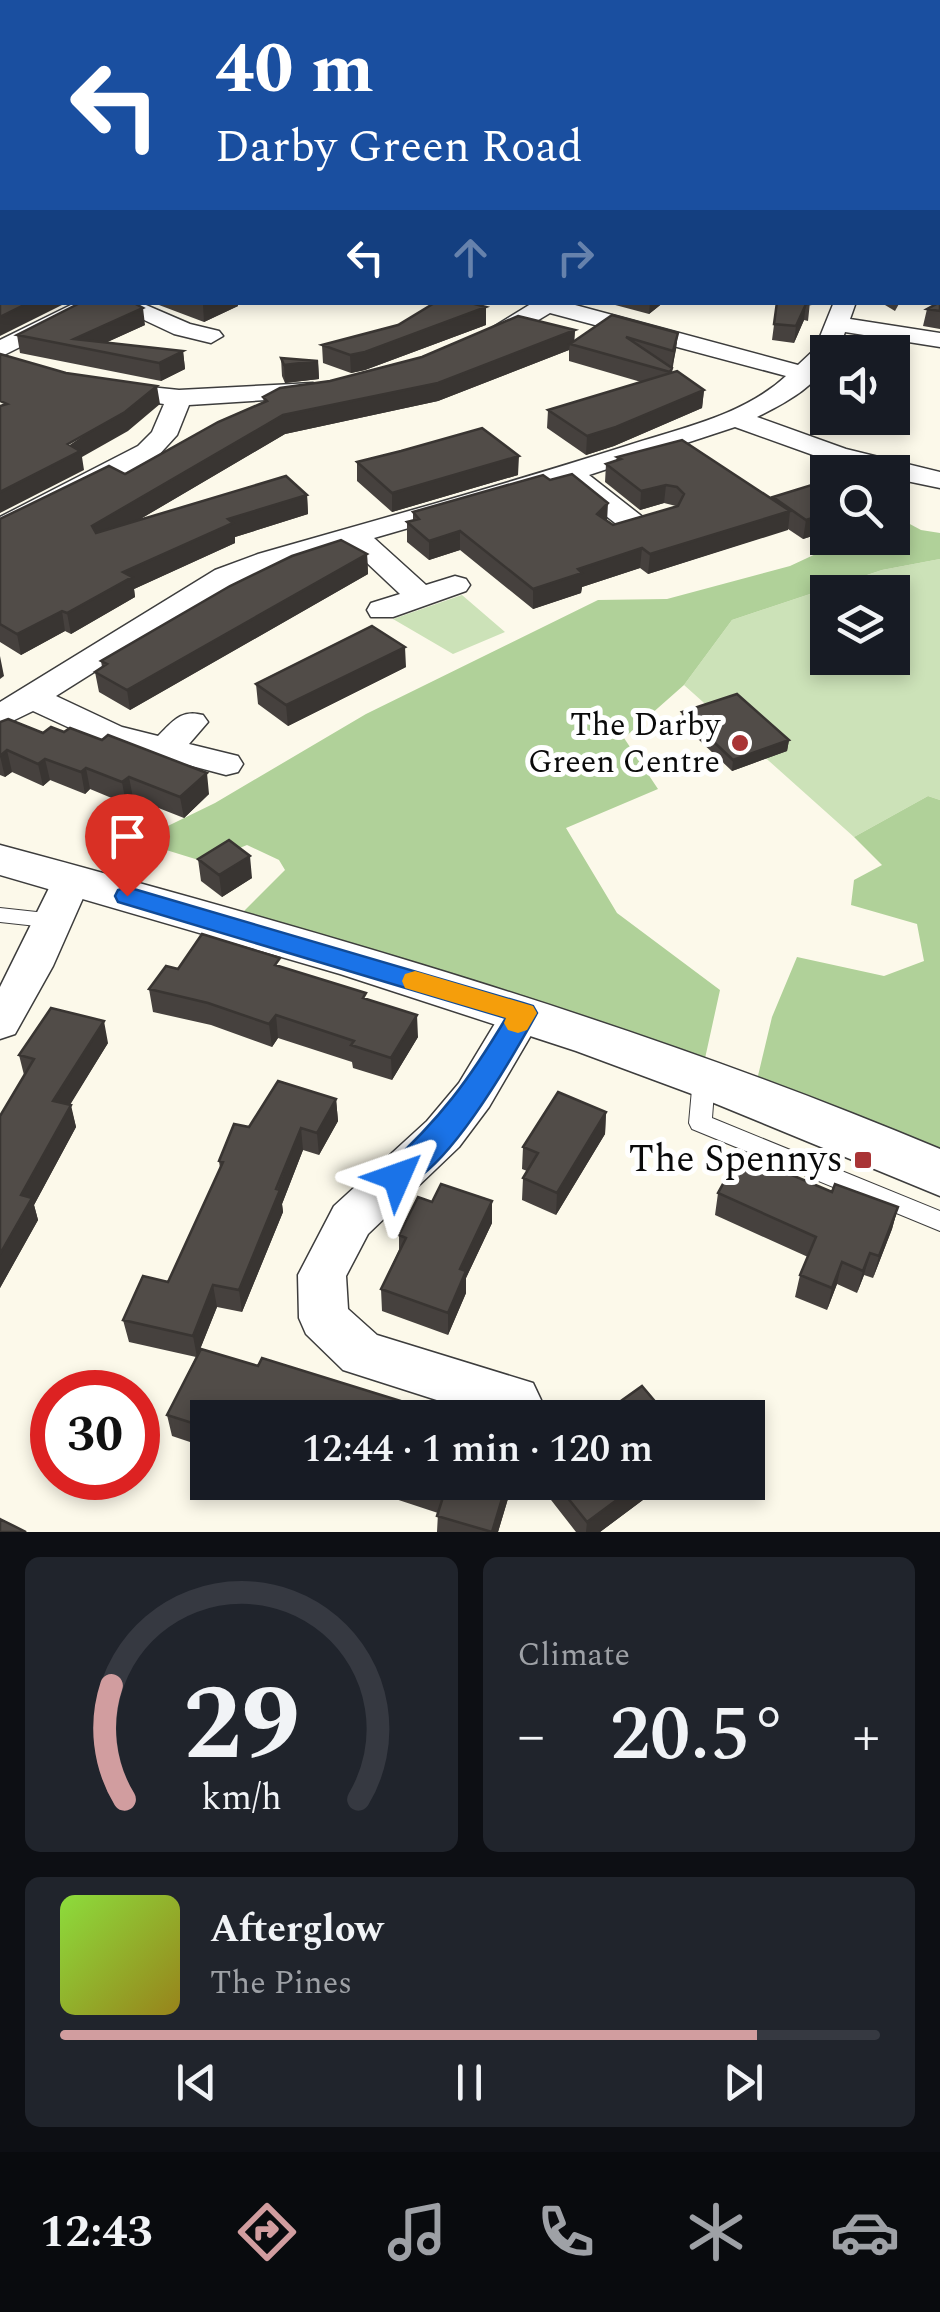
<!DOCTYPE html>
<html lang="en">
<head>
<meta charset="utf-8">
<style>
  :root { --surface:#171b24; --page:#20242c; --text:#f1f3f6; --muted:#9ea1a6; --line:#363941; --accent:#d19d9f }
  body { margin:0; font-family:Spectral,serif; background:var(--page); color:var(--text); height:100vh; display:flex; flex-direction:column; font-size:38px; white-space:nowrap }
  * { box-sizing:border-box; margin:0 }
  p { font-size:32px; color:var(--muted) }
  .icon { flex:none; width:55px; height:55px; fill:none; stroke:currentColor; stroke-width:2; stroke-linecap:round; stroke-linejoin:round }
  .map { position:relative; height:1532px; overflow:hidden }
  .details { display:flex; flex-direction:column; gap:25px; padding:25px; background:#0d0f14; flex:1 }
  .details>* { flex:none }
  .hud { position:absolute; left:0px; top:0px; width:940px; height:305px; box-shadow:0 5px 15px #0003; background:#1a4fa0; color:#fff; overflow:hidden }
  .fabs { position:absolute; left:810px; top:335px; display:grid; gap:20px }
  .fabs a { display:grid; place-items:center; width:100px; height:100px; border-radius:0px; background:var(--surface); box-shadow:0 5px 15px #0003; font-size:50px }
  .speed { position:absolute; left:30px; top:1370px; display:flex; gap:20px; font-size:50px; font-weight:700; text-align:center }
  .speed>* { display:grid; place-content:center; width:130px; height:130px; border-radius:50%; background:var(--surface); box-shadow:0 5px 15px #0003; line-height:1 }
  .speed .limit { border:15px solid #d22; background:#fff; color:#111 }
  .pin { position:absolute; display:grid; place-items:center; width:85px; height:85px; color:#fff; margin:-102px -42px; border-radius:50% 50% 50% 0; rotate:-45deg; box-shadow:0 0 10px #0007 }
  .pin .icon { rotate:45deg }
  .me { position:absolute; width:110px; margin:-55px; rotate:47deg; stroke-linejoin:round; filter:drop-shadow(0 0 8px #0008) }
  .turn { display:flex; align-items:center; gap:35px; height:210px; padding:0 50px; font-size:45px }
  .turn .icon { width:130px; height:130px; stroke-width:2.5 }
  .turn b { display:block; font-size:70px; line-height:85px }
  .lanes { display:flex; align-items:center; height:95px; padding:0 50px; background:#0003; justify-content:center; gap:50px; direction:ltr }
  .lanes .off { opacity:.35 }
  .big { font-size:75px; font-weight:600; line-height:1.1 }
  .details .card { flex:1; display:flex; flex-direction:column; justify-content:center; gap:15px; min-width:0; padding:0 35px; border-radius:15px; background:var(--page) }
  .details .dial { align-items:center; gap:0 }
  .dial svg { height:260px; overflow:visible; fill:none; stroke:var(--line); stroke-width:7; stroke-linecap:round; text-anchor:middle }
  .dial text { fill:var(--text); stroke:none }
  .song { display:flex; align-items:center; gap:30px }
  .cover { width:120px; height:120px; border-radius:15px; background:linear-gradient(135deg,hsl(90 70% 55%),hsl(50 70% 35%)) }
  .played { height:10px; border-radius:5px; background:linear-gradient(90deg,var(--accent) 85%,var(--line) 85%) }
  .keys { display:flex; justify-content:space-around; direction:ltr }
  .heat { display:flex; justify-content:space-between; align-items:center; font-size:55px; direction:ltr }
  .details .tiles { flex:1; display:grid; gap:25px; grid-template-columns:1fr 1fr }
  .card:last-child { grid-column:span 2 }
  .trip { position:absolute; left:190px; top:1400px; width:575px; height:100px; border-radius:0px; background:var(--surface); box-shadow:0 5px 15px #0003; font-weight:600; line-height:100px; text-align:center }
  .tabs { display:flex; height:160px; justify-content:space-around; align-items:center; background:#090b0e; color:var(--muted) }
  .tabs .icon { width:70px; height:70px }
  .tabs .on { color:var(--accent) }
  .tabs b { font-size:45px; color:var(--text) }
  .map>svg:first-child { display:block }
</style>
</head>
<body>
<div class="map">
<svg width="940" height="1532" viewBox="0 0 940 1532">
  <rect width="100%" height="100%" fill="#fcf9ea"/>
  <path fill="#cce2b8" fill-rule="evenodd" d="M940 559V800L928 796 854 837 684 685 732 620 882 570ZM828 592H892V658H828Z
    M462 595 505 632 453 654 393 619Z"/>
  <path fill="#b0d199" d="M515 0H940V199L938 2H513Z
    M893 515 921 530 940 533V559L882 570 732 620 684 685 624 738 658 789 566 828 617 913 720 990 704 1063 243 912 285 870 279 860 247 845 205 862 137 841 215 803 366 714 598 600 667 599 790 566 850 538H892Z
    M928 796 940 800V1158L757 1080 772 1017 797 957 884 976 924 961 917 924 851 905 854 880 882 865 854 837Z"/>
  <g fill="none" stroke-linecap="round" stroke-linejoin="round">
    <g stroke="#3d3d3d" stroke-width="2">
      <path id="service" d="M0 908 55 914 62 916 65 921 62 926 55 928 0 922Z
        M704 1070 712 1072 715 1078 712 1118 940 1211V1231L692 1129 689 1123 693 1078 696 1072Z"/>
    </g>
    <g stroke="#3d3d3d" stroke-width="3">
      <path id="minor" d="M0 79 2 80V90H0Z
        M2 168V180L0 181V169Z
        M938 245H940V259H938Z
        M77 302H139L190 324 219 331 223 336 211 343 174 334 108 303 0 357V340Z
        M534 302H564L798 365 815 349 834 302H856L850 319 940 333V347L845 332 838 352H828C828 382 781 405 757 417L846 449 940 472V488L892 478V472H871L827 460 735 427 589 475 644 518 648 524 644 530H624L564 483 374 538 426 585 455 576 466 579 470 585 466 591 393 617H371L367 610 371 603 400 594 349 546 237 582 56 696 122 727 158 736C173 721 181 709 203 715L208 722 189 744 238 756 243 764 238 772 226 775 98 741 33 711 0 727V702L215 570 258 554C380 519 504 485 626 446 680 428 743 416 786 376L550 313 495 346H479L475 341 479 336Z
        M111 383 179 390 313 383 325 390 313 397 189 405 177 435 156 458 0 537V517L138 446 152 432 164 404 102 395 99 390 102 385Z
        M72 867 85 871 91 880 53 966 15 1034 0 1039V987L53 880 59 871Z
        M523 997 538 1002 544 1013 489 1107 459 1147 368 1234 346 1276 348 1309 377 1335 533 1383 541 1400 533 1417 493 1418 343 1370 306 1334 299 1318 298 1275 334 1206 427 1121 459 1083 508 1002Z"/>
    </g>
    <g stroke="#3d3d3d" stroke-width="3">
      <path id="tertiary" d="M0 845C319 931 635 1021 940 1149V1196L692 1094 576 1051 340 974 0 875Z"/>
    </g>
    <use href="#service" fill="#fff" fill-rule="evenodd"/>
    <use href="#minor" fill="#fff" fill-rule="evenodd"/>
    <use href="#tertiary" fill="#fff" fill-rule="evenodd"/>
  </g>
  <path fill="#46413e" d="M57 0H430L426 2H64Z
    M151 302H237L238 306 204 322Z
    M604 302H664L649 314Z
    M777 302H810L808 321 804 320 794 343 772 340Z
    M880 302H900L895 311Z
    M940 302V329L923 326 927 309Z
    M145 325 107 342 183 351 185 369 161 381 20 353 17 335Z
    M486 325 365 370 351 373 323 363 322 345Z
    M575 330 574 340 678 333 672 373 704 390 702 408 614 446 586 455 547 428 548 410 641 382 569 361V350L438 401 285 434 137 521 307 495 308 514 235 537V543L134 589 135 597 71 634 65 631 21 655 0 642V519L125 474 264 402 263 397 330 381Z
    M281 358 318 361 319 379 285 383 282 376Z
    M617 457 773 499V497L828 488V531L803 539 788 529 648 574 640 568 582 587 581 593 533 609 460 550 429 560 407 542V522L413 520V512L607 520 613 525 676 506 664 503 640 510 605 482 606 464 616 461Z
    M357 462 518 475 392 512 357 481Z
    M367 554 368 574 130 710 99 692 95 672 102 667 101 661Z
    M406 667 288 726 258 704 256 684Z
    M682 712 789 740 787 751 732 771 681 723Z
    M0 722 43 733 209 794 184 818 133 798 126 804 90 789 85 794 50 780 43 786 12 772 5 777 0 775Z
    M198 859 252 878 222 897 201 881Z
    M280 967 366 999 418 1037 392 1080 353 1068 352 1062 278 1038 272 1047 211 1025 153 1012 149 989 178 969Z
    M108 1043 70 1104 76 1127 34 1205 38 1220 0 1288V1116L24 1075 19 1055Z
    M336 1099 338 1121 319 1155 303 1150 282 1204 283 1212 242 1312 217 1307 200 1349 258 1366 449 1416 208 1418V1448L172 1436 167 1415 196 1357 129 1342 123 1320 168 1282 220 1168 219 1161 249 1127Z
    M606 1112 605 1134 556 1215 522 1200 523 1178 527 1171 522 1169 523 1147Z
    M832 1192 898 1207 892 1229 873 1278 864 1275 857 1293 837 1284 827 1310 795 1297 800 1275 808 1257 715 1215 718 1193Z
    M492 1201V1223L466 1278V1293L448 1335 382 1311 381 1289 399 1250V1235L432 1202Z
    M344 1482H513L498 1532H437L438 1513Z
    M537 1482H667L600 1532H576Z"/>
  <path fill="#393532" d="M410 0H430L426 2H407Z
    M30 302H68L0 336V317Z
    M207 302H237L238 306 204 322 203 305Z
    M650 302H664L649 314Z
    M806 304 804 320 794 343 796 326Z
    M486 307V325L365 370 351 373 350 355Z
    M143 308 145 325 90 350 74 339Z
    M575 330 574 345 570 344 569 350 438 401 285 434 96 545 92 526 283 415Z
    M678 333 676 350 672 368 670 386V372Z
    M183 351 185 369 161 381 159 363Z
    M318 361 319 379 285 383 284 365Z
    M157 386 160 404 128 431 82 457 84 470 0 513V492Z
    M704 390 702 408 614 446 586 455 587 436Z
    M519 456 518 475 392 512V493Z
    M666 485 664 503 640 510 641 491Z
    M307 495 308 514 235 537V543L134 589 135 597 71 634 67 613 123 572 228 519Z
    M608 503 607 522 597 514Z
    M790 511 788 530 648 574 650 554Z
    M828 513V531L803 539 806 520Z
    M460 531V550L429 560V541Z
    M642 548 640 568 582 587 581 593 533 609V589L578 569Z
    M367 554 368 574 130 710 127 690Z
    M62 611 65 631 21 655 17 634Z
    M405 647 406 667 288 726 286 705Z
    M0 656 4 676 0 679Z
    M789 740 787 751 732 771 733 760Z
    M7 750 12 772 5 777 0 756Z
    M45 759 50 780 43 786 38 764Z
    M86 768 90 789 85 794 81 772Z
    M207 773 209 794 184 818 180 797Z
    M129 777 133 798 126 804 122 782Z
    M250 856 252 878 222 897 219 875Z
    M276 1015 278 1038 272 1047 269 1024Z
    M417 1015 418 1037 392 1080 391 1058Z
    M104 1021 108 1043 59 1123 53 1101Z
    M336 1099 338 1121 319 1155 317 1133Z
    M71 1105 76 1127 34 1205 38 1220 0 1288V1254L21 1195Z
    M606 1112 605 1134 556 1215 557 1193Z
    M301 1128 303 1150 282 1204 283 1212 242 1312 239 1290Z
    M492 1201V1223L466 1278V1293L448 1335V1313L460 1269Z
    M898 1207 892 1229 873 1278 879 1256Z
    M870 1253 864 1275 857 1293 863 1271Z
    M842 1262 837 1284 827 1310 832 1288Z
    M213 1285 217 1307 197 1357 193 1336Z
    M507 1482H513L498 1532H492Z
    M641 1482H667L600 1532H586L587 1522Z"/>
  <path fill="#514c48" stroke="#393532" stroke-width="2.5" d="M91 0H410L407 2H99Z
    M0 29 2 30V59L0 57Z
    M0 181H2V302H30L0 317Z
    M938 183H940V228L938 235Z
    M82 302H132L143 308 74 339 183 351 159 363 17 335Z
    M436 302H467L486 307 365 352 350 355 322 345 398 325Z
    M777 302H810V304H806L796 326 774 324Z
    M940 302V311L927 309Z
    M612 315 678 333 673 351 626 337 672 368 670 372 570 344Z
    M518 316 575 330 438 383 283 415 92 526 96 533 286 476 307 495 228 519 233 523 123 572 132 577 67 613 62 611 17 634 0 624V519L109 466 125 474 218 422 267 401 263 397 280 388 330 381 422 357Z
    M0 354 66 373 157 386 125 412 68 444 80 451 0 492V406L7 404 0 401Z
    M281 358 318 361 284 365Z
    M677 371 704 390 616 427 587 436 548 410Z
    M482 428 519 456 392 493 357 462 401 451Z
    M682 440 790 511 650 554 642 548 578 569 582 573 533 589 460 531 429 541 407 522 419 519 413 512 543 475 550 480 572 474 608 503 597 514 613 525 678 506 684 494 677 487 666 485 641 491 606 464 621 459 617 457Z
    M818 483 828 488V513L806 520 773 497Z
    M341 540 367 554 127 690 95 672 107 664 101 661 230 586 292 556Z
    M372 626 405 647 286 705 256 684Z
    M737 694 789 740 733 760 682 712Z
    M8 719 43 733 51 727 64 732 70 728 102 740 108 735 207 773 180 797 129 777 122 782 86 768 81 772 45 759 38 764 7 750 0 756V722Z
    M229 840 250 856 219 875 198 859Z
    M202 934 280 958 275 965 366 993 363 998 417 1015 391 1058 351 1045 354 1041 276 1015 269 1024 208 1003 149 989 166 966 178 969Z
    M51 1008 104 1021 53 1101 71 1105 21 1195 32 1198 0 1254V1116L34 1059 19 1055Z
    M278 1081 336 1099 317 1133 301 1128 276 1189 280 1190 239 1290 213 1285 193 1336 123 1320 143 1276 168 1282 223 1162 219 1161 234 1124 249 1127Z
    M558 1092 606 1112 557 1193 523 1178 538 1153 523 1147Z
    M740 1153 832 1192 835 1184 898 1207 879 1256 870 1253 863 1271 842 1262 832 1288 800 1275 816 1237 718 1193Z
    M441 1184 492 1201 460 1269 466 1271 448 1313 381 1289 406 1238 399 1235 418 1197 432 1202Z
    M201 1349 258 1366 262 1358 449 1416 208 1418V1428L167 1415Z
    M642 1386 669 1418H597Z
    M408 1482H507L492 1532 437 1516 444 1494Z
    M555 1482H641L587 1522Z
    M0 1519 26 1532H0Z"/>
  <path fill="#1a73e8" stroke="#114b97" stroke-width="2.5" d="M127 887 523 1003 533 1006 537 1013C517 1049 433 1202 386 1186L382 1177 386 1168C440 1119 469 1080 506 1018L118 902 115 896 118 890Z"/>
  <path fill="#f59e0b" d="M415 971 533 1006 537 1013 527 1030 518 1033 508 1030 504 1023 506 1018 405 988 402 981 405 974Z"/>
  <g fill="#a93435" stroke="#fff" stroke-width="4">
    <circle cx="740" cy="743" r="10"/>
    <rect x="853" y="1150" width="20" height="20" rx="5"/>
  </g>
  <g text-anchor="middle" dominant-baseline="central" stroke-width="10" stroke-linejoin="round" paint-order="stroke">
    <g font-size="32" fill="#0a0a0a" stroke="#fff" text-anchor="end">
      <text x="720" y="725">The Darby<tspan x="720" dy="37">Green Centre</tspan></text>
    </g>
    <g font-size="38" fill="#0a0a0a" stroke="#fff" text-anchor="end">
      <text x="843" y="1160">The Spennys</text>
    </g>
  </g>
</svg>
<div class="fabs">
<a><svg class="icon" aria-label="sound" viewBox="0 0 24 24"><path d="M4 9h4l5-4v14l-5-4H4zM17 9q2 3 0 6"/></svg></a>
<a><svg class="icon" aria-label="search" viewBox="0 0 24 24"><circle cx="10" cy="10" r="6"/><path d="M15 15l6 6"/></svg></a>
<a><svg class="icon" aria-label="layers" viewBox="0 0 24 24"><path d="M12 4l9 5-9 5-9-5zM3 14l9 5 9-5"/></svg></a>
</div>
<div class="speed"><div class="limit">30</div></div>
<div class="pin" style="left:127px;top:896px;background:#d93025"><svg class="icon" aria-label="arrive" viewBox="0 0 24 24"><path d="M6 21V4h12l-3 4 3 4H6"/></svg></div>
<svg class="me" style="left:397px;top:1177px" viewBox="-20 -20 40 40"><path d="M0-17L14 15 0 8-14 15z" fill="#1a73e8" stroke="#fff" stroke-width="4"/></svg>
<div class="trip">12:44 · 1 min · 120 m</div>
<div class="hud">
<div class="turn"><svg class="icon" aria-label="left" viewBox="0 0 24 24"><path d="M17 20v-9H6M10 6l-5 5 5 5"/></svg><div><b>40 m</b>Darby Green Road</div></div>
<div class="lanes"><svg class="icon" aria-label="left" viewBox="0 0 24 24"><path d="M17 20v-9H6M10 6l-5 5 5 5"/></svg><svg class="icon off" aria-label="ahead" viewBox="0 0 24 24"><path d="M12 20V5M6 11l6-6 6 6"/></svg><svg class="icon off" aria-label="right" viewBox="0 0 24 24"><path d="M7 20v-9h11M14 6l5 5-5 5"/></svg></div>
</div>
</div>
<section class="details">
<div class="tiles">
<div class="card dial"><svg viewBox="0 0 100 80">
<path d="M14 69A42 42 0 1 1 86 69"/>
<path d="M14 69A42 42 0 0 1 10 34" stroke="#d19d9f"/>
<text x="50" y="56" font-size="32" font-weight="700">29</text>
<text x="50" y="72" font-size="11">km/h</text>
</svg></div>
<div class="card"><p>Climate</p>
<div class="heat"><a>−</a><b class="big">20.5°</b><a>+</a></div>
</div>
<div class="card">
<div class="song"><i class="cover"></i><div><b>Afterglow</b><p>The Pines</p></div></div>
<div class="played"></div>
<div class="keys"><svg class="icon" aria-label="previous" viewBox="0 0 24 24"><path d="M18 5L8 12l10 7zM5 5v14"/></svg><svg class="icon" aria-label="pause" viewBox="0 0 24 24"><path d="M8 5v14M16 5v14"/></svg><svg class="icon" aria-label="next" viewBox="0 0 24 24"><path d="M6 5l10 7-10 7zM19 5v14"/></svg></div>
</div>
</div>
</section>
<nav class="tabs">
<b>12:43</b>
<svg class="icon on" aria-label="directions" viewBox="0 0 24 24"><path d="M12 3l9 9-9 9-9-9zM9 14v-3h6M13 9l2 2-2 2"/></svg>
<svg class="icon" aria-label="music" viewBox="0 0 24 24"><path d="M9 18V5l10-2v13"/><circle cx="6" cy="18" r="3"/><circle cx="16" cy="16" r="3"/></svg>
<svg class="icon" aria-label="phone" viewBox="0 0 24 24"><path d="M5 4h4l2 5-3 2q2 4 5 5l2-3 5 2v4C11 20 4 13 5 4z"/></svg>
<svg class="icon" aria-label="climate" viewBox="0 0 24 24"><path d="M12 3v18M4 7l16 10M4 17L20 7"/></svg>
<svg class="icon" aria-label="car" viewBox="0 0 24 24"><path d="M5 17H2v-5l4-1 3-4h7l3 4 3 1v5h-3M9 17h6M6 11h13"/><circle cx="7" cy="17" r="2"/><circle cx="17" cy="17" r="2"/></svg>
</nav>
</body>
</html>
